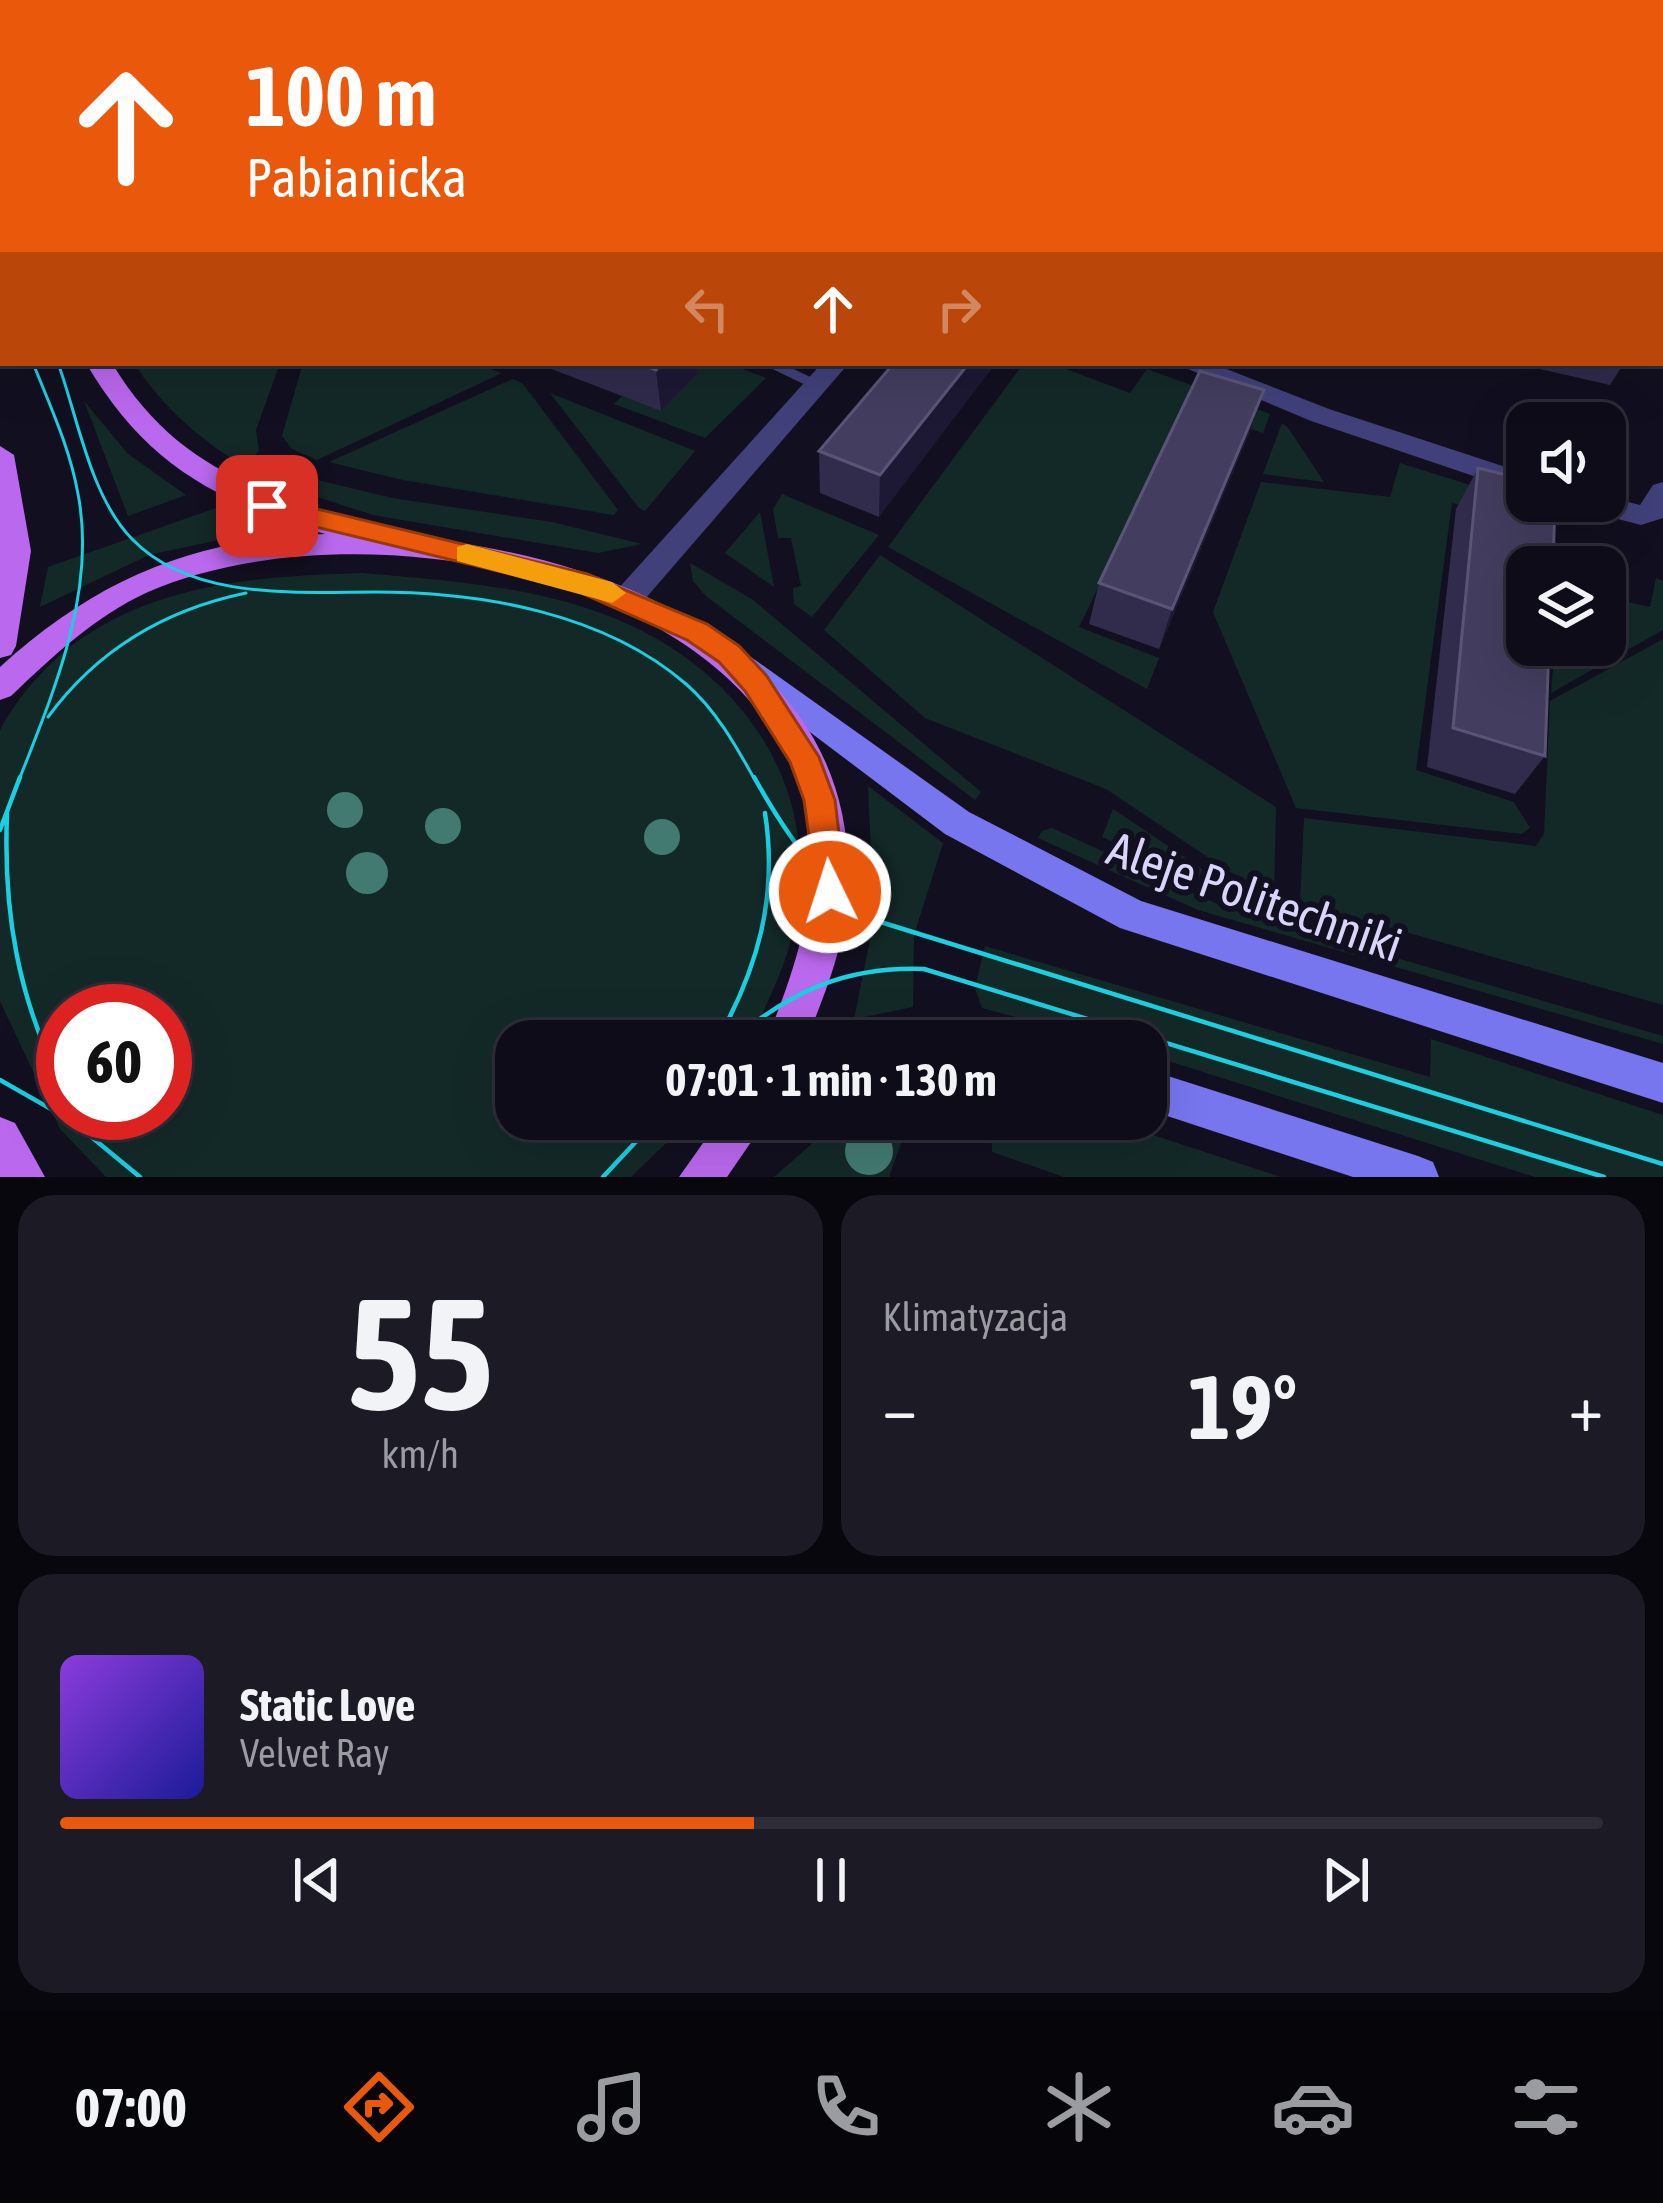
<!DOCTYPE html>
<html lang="pl">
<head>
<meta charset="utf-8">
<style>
  :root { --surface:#0e0c18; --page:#1c1a25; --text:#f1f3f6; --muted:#9b9ba2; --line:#2e2c37; --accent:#ea580c }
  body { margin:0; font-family:"Asap Condensed",sans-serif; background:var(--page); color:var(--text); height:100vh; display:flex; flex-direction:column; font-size:45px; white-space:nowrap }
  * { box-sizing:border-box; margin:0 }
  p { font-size:39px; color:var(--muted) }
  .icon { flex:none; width:66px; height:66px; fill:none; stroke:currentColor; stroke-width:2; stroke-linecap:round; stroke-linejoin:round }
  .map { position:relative; height:1177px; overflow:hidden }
  .details { display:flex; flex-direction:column; gap:18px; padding:18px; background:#08070d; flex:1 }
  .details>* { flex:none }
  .hud { position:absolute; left:0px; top:0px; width:1665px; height:366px; box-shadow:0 12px 48px #0002,0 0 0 3px var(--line); background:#ea580c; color:#fff; overflow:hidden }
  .fabs { position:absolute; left:1506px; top:402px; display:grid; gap:24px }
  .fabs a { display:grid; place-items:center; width:120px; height:120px; border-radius:24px; background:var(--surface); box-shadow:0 12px 48px #0002,0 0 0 3px var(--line); font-size:60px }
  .speed { position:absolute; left:36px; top:984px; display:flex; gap:24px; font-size:60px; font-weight:700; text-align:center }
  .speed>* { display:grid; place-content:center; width:156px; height:156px; border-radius:50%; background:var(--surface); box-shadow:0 12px 48px #0002,0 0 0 3px var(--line); line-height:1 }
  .speed .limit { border:18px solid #d22; background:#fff; color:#111 }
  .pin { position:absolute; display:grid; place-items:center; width:102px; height:102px; color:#fff; margin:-51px; border-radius:24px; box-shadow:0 6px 18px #0006 }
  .me { position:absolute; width:132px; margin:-66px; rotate:356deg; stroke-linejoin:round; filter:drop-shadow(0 0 9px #0008) }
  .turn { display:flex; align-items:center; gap:42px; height:252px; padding:0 48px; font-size:54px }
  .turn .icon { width:156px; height:156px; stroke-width:2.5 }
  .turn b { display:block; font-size:84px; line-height:102px }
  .lanes { display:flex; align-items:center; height:114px; padding:0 48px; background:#0003; justify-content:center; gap:60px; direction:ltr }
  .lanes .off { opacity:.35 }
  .big { font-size:90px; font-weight:700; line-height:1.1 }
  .details .tile { flex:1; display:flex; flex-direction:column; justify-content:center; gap:18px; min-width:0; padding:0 42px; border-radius:36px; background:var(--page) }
  .details .dial { align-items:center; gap:0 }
  .dial b { font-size:156px; line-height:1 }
  .song { display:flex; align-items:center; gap:36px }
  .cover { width:144px; height:144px; border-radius:18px; background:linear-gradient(135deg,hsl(270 70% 55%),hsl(240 70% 35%)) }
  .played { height:12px; border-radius:6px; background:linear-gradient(90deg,var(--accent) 45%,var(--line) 45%) }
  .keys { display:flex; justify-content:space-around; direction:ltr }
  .heat { display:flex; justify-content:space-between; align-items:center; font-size:66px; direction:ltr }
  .details .tiles { flex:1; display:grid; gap:18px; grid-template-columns:1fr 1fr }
  .tile:last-child { grid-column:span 2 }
  .trip { position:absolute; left:495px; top:1020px; width:672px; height:120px; border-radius:36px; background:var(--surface); box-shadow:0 12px 48px #0002,0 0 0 3px var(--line); font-weight:700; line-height:120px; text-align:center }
  .dock { display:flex; height:192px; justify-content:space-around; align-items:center; background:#06050a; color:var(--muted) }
  .dock .icon { width:84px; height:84px }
  .dock .on { color:var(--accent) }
  .dock b { font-size:54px; color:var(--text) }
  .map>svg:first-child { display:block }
</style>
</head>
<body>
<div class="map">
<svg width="1663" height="1177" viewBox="0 0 1663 1177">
  <rect width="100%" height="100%" fill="#121020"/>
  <path fill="#132928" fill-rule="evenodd" d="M0 0H589L3 3V66Z
    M134 363H280L256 430 259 451 244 467C198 437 164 409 134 363Z
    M303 363H474L502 373 317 460 292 449 282 436Z
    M666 363H727L766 378 705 438 614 404 622 396 662 411Z
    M1024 363H1050L1130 393 1147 369 1270 414 1263 433 1185 408 1079 627 1159 658 1147 689 888 547Z
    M513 379 523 384 618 510 614 515 403 480 329 462Z
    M550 393 695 451 645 511 639 508Z
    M84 401 128 454 186 495 128 516Z
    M1282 423 1289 429 1324 482 1263 474Z
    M1400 463 1531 504 1530 523 1452 503 1416 770 1514 802 1530 828 1522 834 1296 808 1213 612 1261 482 1390 497Z
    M301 476 392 498 552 522 642 544 598 553 373 515 277 484Z
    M782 494 879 535 812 617 794 604 793 588 801 586 791 538H778L773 509Z
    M216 508 261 531 149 555 40 607 48 567Z
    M760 512 774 587 725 553Z
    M880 555 1276 807 1274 894 1230 872 1106 789 925 718 824 630Z
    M690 563 753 600 981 792 975 800 706 596 693 581Z
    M363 573C439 580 517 585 589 609 722 652 820 767 797 913 790 958 769 1000 749 1041H516V1119H691L631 1177H106L60 1129 0 1001V730C78 592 219 577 363 573ZM63 1011H165V1113H63Z
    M1656 578 1663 581V630L1551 693 1555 645H1605V589L1610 598 1650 607Z
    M1663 639V1005L1300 902 1304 818 1536 846 1544 834 1550 701Z
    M868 786 943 843 914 935 913 1007 854 1019 874 920Z
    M1113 809 1250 901 1102 837Z
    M1052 828 1226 908 1663 1036V1044L1198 910 1038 838 1042 831Z
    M985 946 1430 1077 1431 1039 1663 1115V1177H1535L1146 1054V1041H1105L982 1008 975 988Z
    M840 1119H926L927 1129H906L889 1177H774Z
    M991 1119H1104L1281 1177H1064L992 1152Z"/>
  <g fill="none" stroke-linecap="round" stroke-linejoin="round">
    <path fill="#41407a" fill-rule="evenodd" d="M760 363H781L825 384 817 389 812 388Z"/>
    <path fill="#41407a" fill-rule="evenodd" d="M1103 0H1121L1101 3Z
      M1338 0H1374L1376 3H1340Z
      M1614 0H1632V3H1614Z
      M1662 42H1663V54H1662Z
      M1662 243H1663V262H1662Z
      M822 363H849L639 606H617L613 598 617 590Z
      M1174 363H1211L1329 409 1527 474V494L1311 421Z
      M1663 482V518L1641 525 1576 508 1572 501H1605V496L1640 505 1653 485Z"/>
    <path fill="#7776ef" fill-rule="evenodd" d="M744 652 969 812 1141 901 1663 1063V1103L1120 928 945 834 733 674 728 665 733 656Z
      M1146 1069 1418 1156 1433 1162 1439 1177H1353L1146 1109Z"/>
    <path fill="#ba68ed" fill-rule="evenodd" d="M0 126 3 127V147L0 146Z
      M0 302H3L0 317Z
      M86 363H112C177 472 267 494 381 529L385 535C597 548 875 648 846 910 841 955 823 999 806 1041H766C802 954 835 852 790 761 693 560 335 510 148 592 95 616 52 657 11 696L0 700V667C97 579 193 539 325 534 215 501 145 464 86 363Z
      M0 446 14 455 31 551 16 646 11 655 0 658Z
      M0 1117 15 1123 45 1177H0Z
      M720 1119H767L727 1177H679Z"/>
    <path stroke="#1acfe0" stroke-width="3" d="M0 219 3 227
      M0 277 3 285
      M58 363C78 418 90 496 132 539 192 601 297 592 376 592 481 592 604 613 686 684 716 710 736 746 755 780
      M48 717C98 649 164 610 246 593
      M19 780C54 691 97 591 78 494 70 448 50 406 33 363"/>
    <path stroke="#1acfe0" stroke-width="4.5" d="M754 777C787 836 818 881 874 920L1663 1164
      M7 814C3 912 18 999 63 1087
      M0 830 20 777
      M717 1041C758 968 778 897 765 813
      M732 1041C790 991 847 966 924 969L1604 1177
      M0 1080 72 1121 140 1177
      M603 1177 657 1119"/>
  </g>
  <g fill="#427a72">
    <circle cx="345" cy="810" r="18"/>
    <circle cx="443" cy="826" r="18"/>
    <circle cx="662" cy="837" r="18"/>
    <circle cx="367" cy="873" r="21"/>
    <circle cx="869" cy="1151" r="24"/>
  </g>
  <path fill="#312b4c" d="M1149 0H1226L1225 3H1148Z
    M536 363H696L697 374 661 411Z
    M894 363 879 517 820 493 819 451Z
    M1540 363H1624L1610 385 1540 369Z
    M1250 431 1159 649 1089 624 1099 583Z
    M1478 468 1545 756 1515 794 1427 767 1456 509Z"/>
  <path fill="#1d1833" d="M1019 0H1044L1042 3H1017Z
    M662 363H696L697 374 661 411 656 370Z
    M969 363H996L879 517 880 475Z
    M1264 390 1250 431 1159 649 1172 609Z"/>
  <path fill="#433d5f" stroke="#5a5577" stroke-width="3" d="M528 0H776L789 3H523Z
    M873 0H1019L1017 3H871Z
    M1149 0H1198L1196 3H1148Z
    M1453 0H1552V3H1453Z
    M638 363H662L656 370Z
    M894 363H969L880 475 819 451Z
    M1200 371 1264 390 1172 609 1099 583Z
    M1478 468 1527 480V501H1555L1553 567H1527V645H1549L1545 756 1453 728Z"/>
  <path fill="#ea580c" stroke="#983908" stroke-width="3" d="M267 497 587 574 707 624 739 646 766 675 819 757 835 800 846 892 841 902 830 907 818 902 804 800 790 762 745 691 719 662 687 640 572 589 258 513 254 506Z"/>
  <path fill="#f59e0b" d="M467 544 612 582 626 593 612 603 457 561V547Z"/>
  <g text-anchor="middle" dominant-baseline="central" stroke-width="12" stroke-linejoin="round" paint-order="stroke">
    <g font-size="48" fill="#d8d4fa" stroke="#121020">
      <text transform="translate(1255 896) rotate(19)">Aleje Politechniki</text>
    </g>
  </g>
</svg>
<div class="fabs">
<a><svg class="icon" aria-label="sound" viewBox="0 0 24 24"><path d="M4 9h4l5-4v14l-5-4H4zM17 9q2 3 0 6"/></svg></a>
<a><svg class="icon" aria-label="layers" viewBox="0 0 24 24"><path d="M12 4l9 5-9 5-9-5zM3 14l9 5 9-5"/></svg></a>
</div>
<div class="speed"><div class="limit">60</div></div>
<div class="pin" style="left:267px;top:506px;background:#d93025"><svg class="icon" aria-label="arrive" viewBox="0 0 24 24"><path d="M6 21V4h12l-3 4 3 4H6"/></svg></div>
<svg class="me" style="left:830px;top:892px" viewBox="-20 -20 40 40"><circle r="17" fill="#ea580c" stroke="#fff" stroke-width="3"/><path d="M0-11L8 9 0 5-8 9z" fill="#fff"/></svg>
<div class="trip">07:01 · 1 min · 130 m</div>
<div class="hud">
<div class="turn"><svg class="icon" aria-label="ahead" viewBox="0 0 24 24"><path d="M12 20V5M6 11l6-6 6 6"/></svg><div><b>100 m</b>Pabianicka</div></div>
<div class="lanes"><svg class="icon off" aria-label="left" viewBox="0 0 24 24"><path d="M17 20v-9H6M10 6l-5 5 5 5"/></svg><svg class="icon" aria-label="ahead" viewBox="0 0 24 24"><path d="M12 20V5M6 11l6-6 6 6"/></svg><svg class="icon off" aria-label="right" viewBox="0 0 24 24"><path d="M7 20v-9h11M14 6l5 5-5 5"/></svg></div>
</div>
</div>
<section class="details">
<div class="tiles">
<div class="tile dial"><b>55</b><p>km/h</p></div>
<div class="tile"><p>Klimatyzacja</p>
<div class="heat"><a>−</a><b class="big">19°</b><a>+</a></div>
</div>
<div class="tile">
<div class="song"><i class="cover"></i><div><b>Static Love</b><p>Velvet Ray</p></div></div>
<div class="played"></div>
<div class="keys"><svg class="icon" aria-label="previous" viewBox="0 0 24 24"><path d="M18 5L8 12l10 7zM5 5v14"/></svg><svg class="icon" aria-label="pause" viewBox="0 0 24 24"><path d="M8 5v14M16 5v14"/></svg><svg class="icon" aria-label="next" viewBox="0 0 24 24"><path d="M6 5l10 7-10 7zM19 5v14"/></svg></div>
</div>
</div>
</section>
<nav class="dock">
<b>07:00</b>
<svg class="icon on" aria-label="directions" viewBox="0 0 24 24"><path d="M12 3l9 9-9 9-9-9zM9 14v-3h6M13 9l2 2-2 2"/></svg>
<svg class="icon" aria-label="music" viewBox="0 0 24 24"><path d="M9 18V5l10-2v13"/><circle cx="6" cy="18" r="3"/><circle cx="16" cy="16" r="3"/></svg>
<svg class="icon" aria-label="phone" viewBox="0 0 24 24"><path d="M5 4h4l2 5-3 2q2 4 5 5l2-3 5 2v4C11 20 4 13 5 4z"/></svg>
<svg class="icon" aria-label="climate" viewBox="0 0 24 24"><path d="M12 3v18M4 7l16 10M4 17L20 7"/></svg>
<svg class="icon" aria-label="car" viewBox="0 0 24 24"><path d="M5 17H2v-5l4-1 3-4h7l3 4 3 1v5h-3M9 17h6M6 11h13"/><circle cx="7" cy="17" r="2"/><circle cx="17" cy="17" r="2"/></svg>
<svg class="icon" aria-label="filters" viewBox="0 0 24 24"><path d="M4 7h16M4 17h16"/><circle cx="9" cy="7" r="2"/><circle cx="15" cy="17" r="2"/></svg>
</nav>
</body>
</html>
